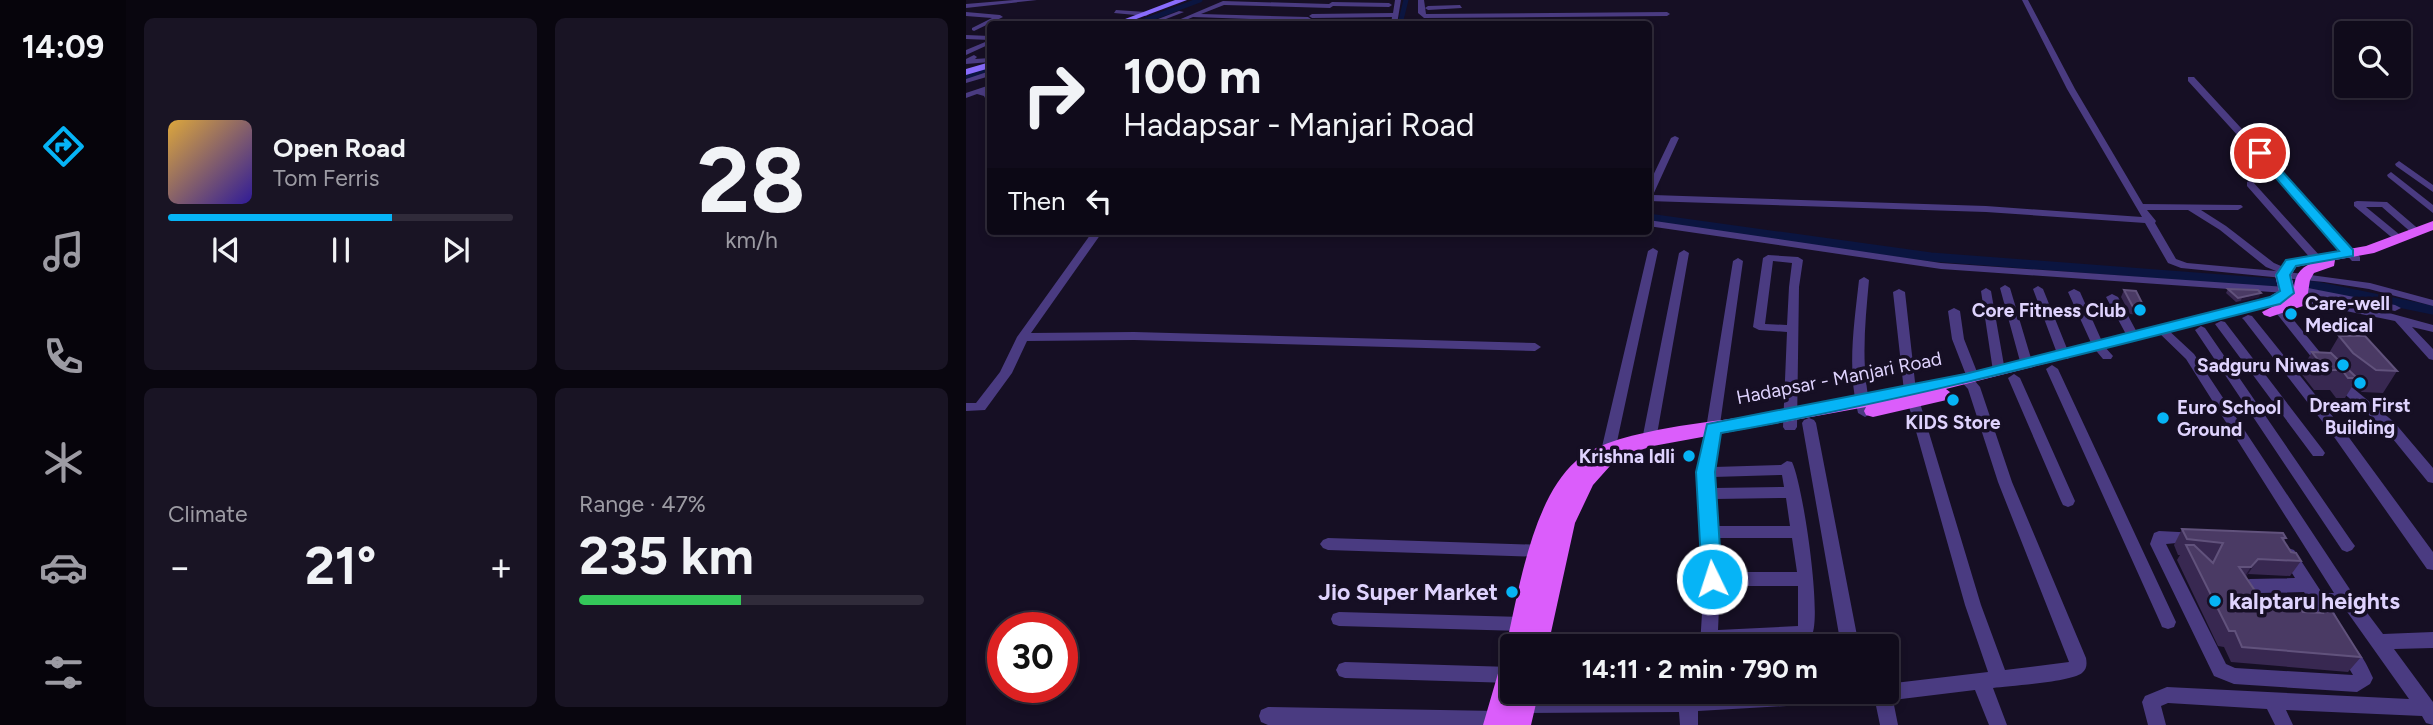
<!DOCTYPE html>
<html lang="en">
<head>
<meta charset="utf-8">
<style>
  :root { --surface:#100b1b; --page:#191424; --text:#f1f3f6; --muted:#9c9ba3; --line:#302b3a; --accent:#06b4f6 }
  body { margin:0; font-family:Figtree,sans-serif; background:var(--page); color:var(--text); height:100vh; display:flex; flex-direction:column; font-size:26px; white-space:nowrap }
  * { box-sizing:border-box; margin:0 }
  p { font-size:23px; color:var(--muted) }
  .icon { flex:none; width:38px; height:38px; fill:none; stroke:currentColor; stroke-width:2; stroke-linecap:round; stroke-linejoin:round }
  .map { position:relative; flex:1; overflow:hidden }
  .details { display:flex; flex-direction:column; gap:18px; padding:18px; background:#09060f; width:840px }
  .details>* { flex:none }
  .top-card { position:absolute; left:21px; top:21px; width:665px; height:214px; border-radius:7px; box-shadow:0 4px 10px #0003,0 0 0 2px var(--line); background:#100b1b; color:var(--text); overflow:hidden }
  .controls { position:absolute; left:1368px; top:21px; display:grid; gap:14px }
  .controls a { display:grid; place-items:center; width:77px; height:77px; border-radius:7px; background:var(--surface); box-shadow:0 4px 10px #0003,0 0 0 2px var(--line); font-size:35px }
  .speed { position:absolute; left:21px; top:612px; display:flex; gap:14px; font-size:35px; font-weight:700; text-align:center }
  .speed>* { display:grid; place-content:center; width:91px; height:91px; border-radius:50%; background:var(--surface); box-shadow:0 4px 10px #0003,0 0 0 2px var(--line); line-height:1 }
  .speed .limit { border:10px solid #d22; background:#fff; color:#111 }
  .pin { position:absolute; display:grid; place-items:center; width:60px; height:60px; color:#fff; margin:-30px; border:4px solid #fff; border-radius:50%; box-shadow:0 2px 7px #0007 }
  .me { position:absolute; width:77px; margin:-38px; rotate:356deg; stroke-linejoin:round; filter:drop-shadow(0 0 5px #0008) }
  .turn { display:flex; align-items:center; gap:24px; height:147px; padding:0 21px; font-size:32px }
  .turn .icon { width:91px; height:91px; stroke-width:2.5 }
  .turn b { display:block; font-size:49px; line-height:60px }
  .then { display:flex; align-items:center; height:66px; padding:0 21px; background:#0003; gap:14px; font-size:26px }
  .big { font-size:52px; font-weight:700; line-height:1.1 }
  .details .card { flex:1; display:flex; flex-direction:column; justify-content:center; gap:10px; min-width:0; padding:0 24px; border-radius:10px; background:var(--page) }
  .details .dial { align-items:center; gap:0 }
  .dial b { font-size:91px; line-height:1 }
  .song { display:flex; align-items:center; gap:21px }
  .cover { width:84px; height:84px; border-radius:10px; background:linear-gradient(135deg,hsl(40 70% 55%),hsl(250 70% 35%)) }
  .played { height:7px; border-radius:4px; background:linear-gradient(90deg,var(--accent) 65%,var(--line) 65%) }
  .keys { display:flex; justify-content:space-around; direction:ltr }
  .heat { display:flex; justify-content:space-between; align-items:center; font-size:38px; direction:ltr }
  .charge { height:10px; border-radius:5px; background:linear-gradient(90deg,#34c759 47%,var(--line) 0) }
  .details .tiles { flex:1; display:grid; gap:18px; grid-template-columns:repeat(2,1fr) }
  .trip { position:absolute; left:534px; top:634px; width:399px; height:70px; border-radius:7px; background:var(--surface); box-shadow:0 4px 10px #0003,0 0 0 2px var(--line); font-weight:700; line-height:70px; text-align:center }
  main { display:flex; flex:1; min-height:0 }
  .menu { display:flex; flex-direction:column; width:126px; justify-content:space-around; align-items:center; background:#06040b; color:var(--muted) }
  .menu .icon { width:49px; height:49px }
  .menu .selected { color:var(--accent) }
  .menu b { font-size:32px; color:var(--text) }
  .map>svg:first-child { display:block }
</style>
</head>
<body>
<main>
<nav class="menu">
<b>14:09</b>
<svg class="icon selected" aria-label="directions" viewBox="0 0 24 24"><path d="M12 3l9 9-9 9-9-9zM9 14v-3h6M13 9l2 2-2 2"/></svg>
<svg class="icon" aria-label="music" viewBox="0 0 24 24"><path d="M9 18V5l10-2v13"/><circle cx="6" cy="18" r="3"/><circle cx="16" cy="16" r="3"/></svg>
<svg class="icon" aria-label="phone" viewBox="0 0 24 24"><path d="M5 4h4l2 5-3 2q2 4 5 5l2-3 5 2v4C11 20 4 13 5 4z"/></svg>
<svg class="icon" aria-label="climate" viewBox="0 0 24 24"><path d="M12 3v18M4 7l16 10M4 17L20 7"/></svg>
<svg class="icon" aria-label="car" viewBox="0 0 24 24"><path d="M5 17H2v-5l4-1 3-4h7l3 4 3 1v5h-3M9 17h6M6 11h13"/><circle cx="7" cy="17" r="2"/><circle cx="17" cy="17" r="2"/></svg>
<svg class="icon" aria-label="filters" viewBox="0 0 24 24"><path d="M4 7h16M4 17h16"/><circle cx="9" cy="7" r="2"/><circle cx="15" cy="17" r="2"/></svg>
</nav>
<section class="details">
<div class="tiles">
<div class="card">
<div class="song"><i class="cover"></i><div><b>Open Road</b><p>Tom Ferris</p></div></div>
<div class="played"></div>
<div class="keys"><svg class="icon" aria-label="previous" viewBox="0 0 24 24"><path d="M18 5L8 12l10 7zM5 5v14"/></svg><svg class="icon" aria-label="pause" viewBox="0 0 24 24"><path d="M8 5v14M16 5v14"/></svg><svg class="icon" aria-label="next" viewBox="0 0 24 24"><path d="M6 5l10 7-10 7zM19 5v14"/></svg></div>
</div>
<div class="card dial"><b>28</b><p>km/h</p></div>
<div class="card"><p>Climate</p>
<div class="heat"><a>−</a><b class="big">21°</b><a>+</a></div>
</div>
<div class="card"><p>Range · 47%</p><b class="big">235 km</b><div class="charge"></div></div>
</div>
</section>
<div class="map">
<svg width="1467" height="725" viewBox="0 0 1467 725">
  <rect width="100%" height="100%" fill="#160f24"/>
  <g fill="none" stroke-linecap="round" stroke-linejoin="round">
    <path stroke="#0b1540" stroke-width="5" d="M170 24 234 0
      M434 24 440 0
      M0 77 24 70"/>
    <path stroke="#0b1540" stroke-width="9" d="M682 218 965 257 1350 286 1467 310"/>
    <path fill="#4a3b81" fill-rule="evenodd" d="M48 0H71L0 8V4Z
      M429 0H435L431 24H425L426 17 346 18 343 16 346 14 427 13Z
      M452 0H458L460 14 701 12 704 14 701 16 458 18 452 13Z
      M1056 0H1062L1109 89 1177 204 1275 205 1277 207 1272 210H1235L1260 226 1308 263 1322 269V272L1404 283 1467 300V306L1403 289 1358 282 1215 268 1202 263 1179 223 1020 212 682 201V186L705 138 709 136 713 138 687 195 1020 206 1176 217 1101 89ZM1181 210H1222L1254 230 1300 267 1310 271 1221 263 1210 259 1189 223 1190 221Z
      M257 1 363 4 366 2 423 3 426 5 423 7 367 6 364 8 258 5 235 14 342 17 345 19 342 21 227 17 210 24H203Z
      M494 5 496 8 462 10 459 8 462 6Z
      M150 10 180 12 183 14 180 16 148 13Z
      M213 11 218 12 187 24H179Z
      M0 12 34 15 37 17 8 31 6 30V28L26 18 0 16Z
      M0 35 24 36V40L0 39Z
      M24 40V44L0 55V50Z
      M8 55 11 57 9 59 24 58V62L0 64V59Z
      M21 72H24V76L0 83V79Z
      M1222 77H1228L1394 257V261H1386L1222 81Z
      M24 85V89L19 91 24 94V102H21L18 96 11 94 0 98V93Z
      M1433 161 1467 185V192L1430 166 1429 164Z
      M1425 172 1467 205V213L1422 177 1421 175Z
      M1284 181 1287 182 1354 256V260H1346L1281 186V182Z
      M1391 201 1421 202 1456 232 1455 234H1447L1416 207H1400L1439 239 1434 242 1430 241 1388 206V202Z
      M682 220 975 263 1320 287 1325 290 1320 293 975 269 682 226Z
      M127 231H137L65 333 168 332 569 343 575 347 569 351 168 340 61 341 46 373 19 410 0 411V403H10L34 372 51 337Z
      M687 248 692 251 649 451 647 454H637L635 451 682 251Z
      M718 250 723 253 690 440 688 443H678L676 440 713 253Z
      M802 255 832 257 837 260 833 287 831 427 829 430H819L817 427 821 332 793 330 787 327 797 258ZM807 261 826 263 823 287 821 325 799 324Z
      M772 258 777 261 748 467 815 465 821 461 826 462C837 485 856 614 846 635L832 641 734 646 738 581 733 472 767 261ZM816 475 818 487 748 488 747 477ZM820 498 824 526H751L749 499ZM751 538H826L831 572H753ZM754 586H832V626L752 630Z
      M898 277 903 280C899 325 894 369 906 413L899 417 892 413C881 369 888 325 893 280Z
      M1039 285 1044 288 1067 365 1065 368H1057L1055 365 1034 288Z
      M1072 286 1077 289 1104 356 1102 359H1094L1092 356 1067 289Z
      M1337 287 1429 305 1435 308 1429 311 1333 292 1332 290 1333 288Z
      M1020 288 1025 291 1039 371 1033 375 1027 371 1015 291Z
      M933 289 939 292 950 391 944 395 938 391 927 292Z
      M1108 289 1114 292 1138 346 1147 356 1145 359H1137L1127 347 1102 292Z
      M1146 294 1152 297 1174 338 1172 341H1164L1162 338 1140 297Z
      M1335 296 1423 313 1467 325V332L1446 327 1467 349V360L1463 359 1429 321 1331 301 1329 299Z
      M1313 306 1317 307 1362 362 1364 365 1362 368H1354L1307 309Z
      M988 308 994 311 998 339 1013 377 1009 381 1014 387 1046 482 1120 658C1121 664 1121 669 1116 673 1105 682 1044 686 1027 688L1041 725H1023L1009 690 927 700 932 725H914L909 701 732 711V725H714L713 712 554 713 548 710 545 704 548 698 554 695H707L783 691H920V684L1022 672 999 605 942 403 948 399 954 403 1015 605 1039 670 1103 662 1032 482 1002 389 993 379 995 376 1000 375 986 339 982 311Z
      M1282 315 1286 316 1376 428 1467 552V570L1461 569 1366 434 1278 320 1276 318Z
      M1255 321 1259 322 1357 450 1359 453 1357 456H1347L1249 324Z
      M1196 326 1200 328 1228 354 1387 594 1417 634 1467 632V648L1428 649 1467 702V725L1460 723 1456 716 1320 710 1327 725H1309L1301 709 1202 703 1195 706 1200 725H1182L1176 702 1179 696 1201 687 1443 699 1377 606H1365L1373 622 1371 627 1365 629 1359 627 1351 613C1324 614 1282 621 1276 586L1278 581 1284 579 1329 578 1314 554 1316 550 1322 548 1328 550 1356 593H1368L1220 359 1190 330ZM1338 592 1343 600C1327 600 1306 604 1294 593Z
      M1235 326 1239 328 1386 542 1389 546 1386 550 1381 552 1376 550 1229 330Z
      M1086 365 1092 369 1210 622 1208 627 1202 629 1196 627 1194 622 1080 369Z
      M1048 374 1054 378 1109 501 1107 505 1102 507 1097 505 1095 501 1042 378Z
      M1372 378 1376 379 1428 422 1467 468V483L1462 482 1418 428 1368 385 1366 382 1368 379Z
      M843 418 848 420 850 423 893 646H875L836 423 838 420Z
      M1193 531 1232 533 1235 537 1232 541 1200 544 1260 664 1269 668 1387 675 1372 650 1375 645 1381 642C1393 647 1402 667 1407 678L1404 684 1391 692 1268 684 1248 676 1184 544 1188 533Z
      M362 538 578 545 584 547 586 551 584 555 578 557 362 550 357 548 354 544 357 540Z
      M373 612 557 617 563 619 565 624 563 629 557 631 373 626 367 624 365 619 367 614Z
      M379 662 545 667 546 683 379 678 373 676 370 670 373 664Z
      M302 707 532 711 539 714 541 720 539 725H302L295 722 293 716 295 710Z"/>
    <path fill="#896cfb" fill-rule="evenodd" d="M209 0H221L157 24H146Z
      M24 62V68L0 75V69Z"/>
    <path fill="#db5dfb" fill-rule="evenodd" d="M1467 221V230L1408 253 1369 260 1368 266 1348 273 1344 280 1340 305 1304 317 1298 315 1296 312 1312 304 980 389 988 395 985 399 907 417 900 415 898 411 900 407 687 446 640 461 644 466 627 485 609 523 582 646H546V655L540 646C553 590 566 500 610 461 645 429 751 422 799 414 847 405 896 396 944 386 1065 359 1184 327 1303 297L1313 291 1309 275 1320 260 1400 246ZM1344 264C1334 268 1329 276 1328 287L1325 275 1330 267Z
      M546 659V691H573L565 725H517L533 670 537 662Z"/>
  </g>
  <path fill="#382851" d="M1262 289 1293 297 1270 302 1260 293Z
    M1158 290 1178 307 1175 315 1164 314 1155 297Z
    M1373 336 1431 371 1417 393 1396 392 1387 385 1379 398H1370L1364 390H1348L1334 372 1346 352 1363 353Z
    M1216 529 1320 538 1318 541 1325 552 1335 561 1324 576 1282 574 1280 577 1300 607 1337 612 1351 613 1355 608 1395 657 1382 672 1265 662 1258 647 1252 646 1211 560 1214 555H1212L1208 545Z"/>
  <path fill="#231637" d="M1295 293 1293 297 1274 302 1276 298Z
    M1292 559 1282 574 1275 582 1285 567Z"/>
  <path fill="#4a3a64" stroke="#61527c" stroke-width="2" d="M1262 289 1292 290 1295 293 1272 298Z
    M1158 290 1170 291 1178 307H1167Z
    M1373 336H1399L1431 371 1410 370 1387 353Z
    M1346 352 1365 353 1391 378H1382L1376 370H1360Z
    M1216 529 1317 533 1320 538H1316L1325 552 1330 553 1335 561 1292 559 1285 567H1273L1300 607 1335 608 1337 612 1357 613 1355 608H1364L1395 657 1276 647 1269 631H1263L1220 545H1228L1247 563 1257 543 1221 539Z"/>
  <path fill="#06b4f6" stroke="#0475a0" stroke-width="2" d="M1290 151H1298L1387 250V256L1330 266 1324 275 1328 293 1314 304C1128 351 944 400 755 433L749 472 756 579 753 585 746 587 739 585 736 579 730 472 741 424 999 374 1304 297 1314 291 1310 275 1320 260 1373 251 1290 155Z"/>
  <g fill="#06b4f6" stroke="#160f24" stroke-width="2.5">
    <circle cx="1174" cy="310" r="7"/>
    <circle cx="1325" cy="314" r="7"/>
    <circle cx="1377" cy="365" r="7"/>
    <circle cx="1394" cy="383" r="7"/>
    <circle cx="987" cy="400" r="7"/>
    <circle cx="1197" cy="418" r="7"/>
    <circle cx="723" cy="456" r="7"/>
    <circle cx="546" cy="592" r="7"/>
    <circle cx="1249" cy="601" r="7"/>
  </g>
  <g text-anchor="middle" dominant-baseline="central" stroke-width="7" stroke-linejoin="round" paint-order="stroke">
    <g font-size="19" font-weight="bold" fill="#dfd3fe" stroke="#160f24" text-anchor="end">
      <text x="1339" y="303" text-anchor="start">Care-well<tspan x="1339" dy="22">Medical</tspan></text>
      <text x="1160" y="310">Core Fitness Club</text>
      <text x="1363" y="365">Sadguru Niwas</text>
      <text x="1394" y="405" text-anchor="middle">Dream First<tspan x="1394" dy="22">Building</tspan></text>
      <text x="1211" y="407" text-anchor="start">Euro School<tspan x="1211" dy="22">Ground</tspan></text>
      <text x="987" y="422" text-anchor="middle">KIDS Store</text>
      <text x="709" y="456">Krishna Idli</text>
    </g>
    <g font-size="19" fill="#dfd3fe" stroke="#160f24">
      <text transform="translate(873 378) rotate(-11)">Hadapsar - Manjari Road</text>
    </g>
    <g font-size="23" font-weight="bold" fill="#dfd3fe" stroke="#160f24" text-anchor="end">
      <text x="532" y="592">Jio Super Market</text>
      <text x="1263" y="601" text-anchor="start">kalptaru heights</text>
    </g>
  </g>
</svg>
<div class="controls">
<a><svg class="icon" aria-label="search" viewBox="0 0 24 24"><circle cx="10" cy="10" r="6"/><path d="M15 15l6 6"/></svg></a>
</div>
<div class="speed"><div class="limit">30</div></div>
<div class="pin" style="left:1294px;top:153px;background:#d93025"><svg class="icon" aria-label="arrive" viewBox="0 0 24 24"><path d="M6 21V4h12l-3 4 3 4H6"/></svg></div>
<svg class="me" style="left:746px;top:579px" viewBox="-20 -20 40 40"><circle r="17" fill="#06b4f6" stroke="#fff" stroke-width="3"/><path d="M0-11L8 9 0 5-8 9z" fill="#fff"/></svg>
<div class="trip">14:11 · 2 min · 790 m</div>
<div class="top-card">
<div class="turn"><svg class="icon" aria-label="right" viewBox="0 0 24 24"><path d="M7 20v-9h11M14 6l5 5-5 5"/></svg><div><b>100 m</b>Hadapsar - Manjari Road</div></div>
<div class="then">Then<svg class="icon" aria-label="left" viewBox="0 0 24 24"><path d="M17 20v-9H6M10 6l-5 5 5 5"/></svg></div>
</div>
</div>
</main>
</body>
</html>
